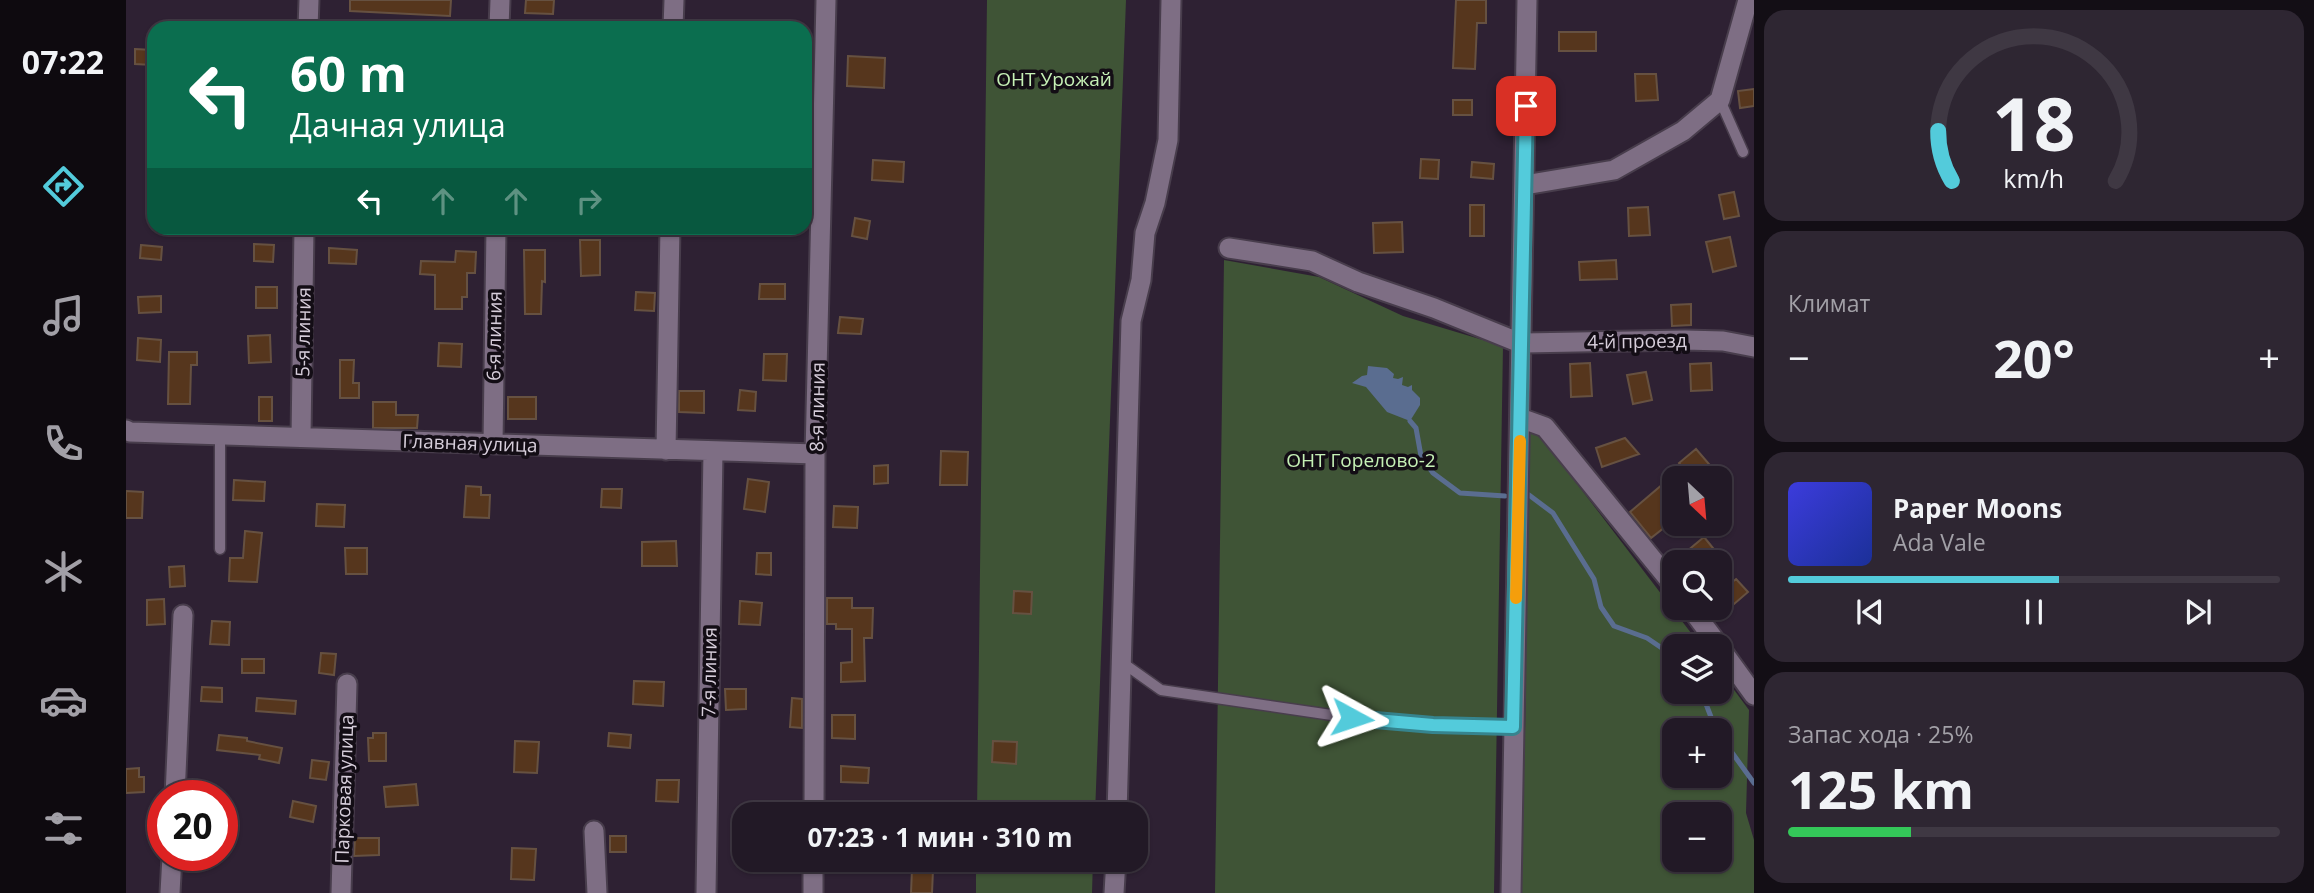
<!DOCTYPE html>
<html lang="ru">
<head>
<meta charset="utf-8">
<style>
  :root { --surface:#221926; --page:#2e2632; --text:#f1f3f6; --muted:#a2a0a7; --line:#3f3843; --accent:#53cbdb }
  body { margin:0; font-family:"Open Sans",sans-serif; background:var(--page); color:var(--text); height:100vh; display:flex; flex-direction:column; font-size:26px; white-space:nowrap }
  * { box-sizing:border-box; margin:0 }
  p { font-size:23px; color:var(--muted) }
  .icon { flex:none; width:38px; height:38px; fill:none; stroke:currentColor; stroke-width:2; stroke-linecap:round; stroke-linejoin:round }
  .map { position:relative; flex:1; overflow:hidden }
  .drawer { display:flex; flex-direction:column; gap:10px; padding:10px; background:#130e15; width:560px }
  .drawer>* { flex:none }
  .top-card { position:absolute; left:21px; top:21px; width:665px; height:214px; border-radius:21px; box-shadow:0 2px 5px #0004,0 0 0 2px var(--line); background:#0b6e4f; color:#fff; overflow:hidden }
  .needle { width:46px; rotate:154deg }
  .buttons { position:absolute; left:1536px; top:466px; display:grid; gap:14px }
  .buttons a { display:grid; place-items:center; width:70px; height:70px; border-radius:14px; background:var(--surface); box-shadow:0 2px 5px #0004,0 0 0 2px var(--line); font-size:35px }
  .speed { position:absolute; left:21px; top:780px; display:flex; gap:14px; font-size:35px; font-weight:700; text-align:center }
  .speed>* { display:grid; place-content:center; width:91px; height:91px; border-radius:50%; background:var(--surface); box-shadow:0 2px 5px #0004,0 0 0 2px var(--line); line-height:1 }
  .speed .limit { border:10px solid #d22; background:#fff; color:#111 }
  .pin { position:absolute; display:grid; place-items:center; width:60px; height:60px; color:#fff; margin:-30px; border-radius:14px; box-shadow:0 4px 10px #0006 }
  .me { position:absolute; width:77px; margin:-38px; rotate:95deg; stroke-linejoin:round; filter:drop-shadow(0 0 5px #0008) }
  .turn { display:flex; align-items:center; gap:24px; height:147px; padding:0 28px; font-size:32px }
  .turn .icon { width:91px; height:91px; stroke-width:2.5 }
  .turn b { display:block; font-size:49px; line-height:60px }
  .lanes { display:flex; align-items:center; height:66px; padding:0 28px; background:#0003; justify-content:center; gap:35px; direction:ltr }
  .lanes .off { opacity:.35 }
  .big { font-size:52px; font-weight:700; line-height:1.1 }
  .drawer .tile { flex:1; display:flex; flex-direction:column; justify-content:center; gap:10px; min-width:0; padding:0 24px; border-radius:21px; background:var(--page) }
  .drawer .dial { align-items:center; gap:0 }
  .dial svg { height:182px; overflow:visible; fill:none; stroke:var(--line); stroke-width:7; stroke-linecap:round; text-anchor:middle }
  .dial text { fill:var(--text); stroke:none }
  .song { display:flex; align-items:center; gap:21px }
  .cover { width:84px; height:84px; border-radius:10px; background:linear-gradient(135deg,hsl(240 70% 55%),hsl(230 70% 35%)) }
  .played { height:7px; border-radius:4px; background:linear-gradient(90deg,var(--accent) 55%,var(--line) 55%) }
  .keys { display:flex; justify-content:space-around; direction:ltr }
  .heat { display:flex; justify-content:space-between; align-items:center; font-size:38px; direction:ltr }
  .charge { height:10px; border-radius:5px; background:linear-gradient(90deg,#34c759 25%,var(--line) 0) }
  .trip { position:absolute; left:606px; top:802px; width:416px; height:70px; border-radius:21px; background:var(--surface); box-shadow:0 2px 5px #0004,0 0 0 2px var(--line); font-weight:700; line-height:70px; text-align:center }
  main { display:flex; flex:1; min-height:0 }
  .menu { display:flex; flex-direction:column; width:126px; justify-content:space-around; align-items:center; background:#0e0a0f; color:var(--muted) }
  .menu .icon { width:49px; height:49px }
  .menu .selected { color:var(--accent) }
  .menu b { font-size:32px; color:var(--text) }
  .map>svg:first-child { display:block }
</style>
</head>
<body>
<main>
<nav class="menu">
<b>07:22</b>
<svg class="icon selected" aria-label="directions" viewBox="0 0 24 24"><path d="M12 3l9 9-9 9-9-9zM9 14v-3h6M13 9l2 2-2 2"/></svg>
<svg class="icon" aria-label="music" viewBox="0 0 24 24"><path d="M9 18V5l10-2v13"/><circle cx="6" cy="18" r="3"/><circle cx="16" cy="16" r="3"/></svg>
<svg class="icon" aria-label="phone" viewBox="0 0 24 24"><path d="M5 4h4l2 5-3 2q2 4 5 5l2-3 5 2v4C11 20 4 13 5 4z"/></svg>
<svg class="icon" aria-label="climate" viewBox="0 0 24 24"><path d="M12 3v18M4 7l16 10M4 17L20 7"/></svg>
<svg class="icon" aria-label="car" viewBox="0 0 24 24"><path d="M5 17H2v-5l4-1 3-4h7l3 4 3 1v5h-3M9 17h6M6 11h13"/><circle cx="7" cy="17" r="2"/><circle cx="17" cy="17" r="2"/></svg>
<svg class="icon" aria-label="filters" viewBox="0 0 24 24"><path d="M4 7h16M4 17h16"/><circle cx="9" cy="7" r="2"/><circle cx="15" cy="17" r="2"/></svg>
</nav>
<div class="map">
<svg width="1628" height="893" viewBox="0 0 1628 893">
  <rect width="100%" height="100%" fill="#2e2133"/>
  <path fill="#3f5436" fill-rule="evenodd" d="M861 0H1000L969 814H851Z
    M1098 260 1193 277 1277 316 1377 346 1368 893H1089Z
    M1400 429 1416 438 1575 646H1549V691H1594V671L1623 710 1620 813 1628 840V893H1395L1400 690ZM1549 730H1594V775H1549ZM1549 814H1594V859H1549Z
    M850 859H967L966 893H850Z"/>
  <path fill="#5a6d90" d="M1242 366 1261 368 1268 374 1267 378 1272 379 1277 377 1276 385 1282 387 1286 385V390L1294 398V405L1284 421 1261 412 1240 387 1226 383 1236 376 1241 375Z"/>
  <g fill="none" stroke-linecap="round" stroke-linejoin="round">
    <path stroke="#5a6d90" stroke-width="5" d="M1284 421 1290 428 1295 456 1307 473 1334 493 1379 496
      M1403 495 1427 513 1468 579 1475 607 1488 626 1521 638 1549 657
      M1575 691 1590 730
      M1594 736 1628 783"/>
  </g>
  <path fill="#56361d" stroke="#665141" stroke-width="2" d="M224 0H325L324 16 224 11Z
    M400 0H428L427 14 399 13Z
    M1330 0H1360V23H1351L1349 69 1327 68Z
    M1433 32H1470V51H1433Z
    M9 49 26 50V65L9 64Z
    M722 56 759 58 758 88 721 86Z
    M1509 74H1530L1532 100 1510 101Z
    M1628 89V106L1614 108 1612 91Z
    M1327 100H1346V115H1327Z
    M1295 159 1313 160 1312 179 1294 178Z
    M747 160 778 162 777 182 746 180Z
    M1346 162 1368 164 1367 179 1345 177Z
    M1608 192 1613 216 1598 219 1593 195Z
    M1344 205H1358V236H1344Z
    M1522 207 1524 235 1503 236 1502 208Z
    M729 218 744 221 741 239 726 236Z
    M1276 222 1277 252 1248 253 1247 223Z
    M1604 237 1610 266 1587 272 1580 242Z
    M454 240H474V275L455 276Z
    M128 244 148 245 147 262 128 261Z
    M15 245 36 247 35 260 14 258Z
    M203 248 231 250 230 264 203 263Z
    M398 250H419V282L416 281 415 314H399Z
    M330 251 350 252 349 273H341V297H336V309H309V275L294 274 295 261 329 262Z
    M1490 260 1491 279 1454 280 1453 262Z
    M634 284H659V299H633Z
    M130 287H151V308H130Z
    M510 292 529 293 528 311 509 310Z
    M35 296V312L13 313 12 297Z
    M1565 304V325L1546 326 1545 305Z
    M714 317 737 319 735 334 712 333Z
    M144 335 145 362 123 363 122 336Z
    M12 338 35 340 34 362 11 360Z
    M313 343 336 344 335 367 312 366Z
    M43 352H71V365H65L64 404H42Z
    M638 354H661L660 381 637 380Z
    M214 360H228L227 383H233V398H214Z
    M1464 363 1466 396 1445 397 1444 364Z
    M1585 363 1586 390 1565 391 1564 364Z
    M1520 372 1526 400 1507 404 1501 375Z
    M614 390 630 392 629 411 612 410Z
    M553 391H578V413L553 412Z
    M133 397H146V421H133Z
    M382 397H410V419H382Z
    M247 402H270V415H292L291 428H247Z
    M1499 438 1513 454 1476 467 1470 448Z
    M1570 449 1595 478H1566L1553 463Z
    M815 451 842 452 841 485H814Z
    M762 465V483L748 484V466Z
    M622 479 643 482 639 512 618 509Z
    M108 480 139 482 138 501 107 500Z
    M1537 484 1549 498V519L1525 538 1504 512Z
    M340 486 355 487V495H364L363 518 338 517Z
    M476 489H496L495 508 475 507Z
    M0 491 17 492 16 518H0Z
    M191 504 219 505 218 527 190 526Z
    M708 506 732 507 731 528 707 527Z
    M119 531 136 533 131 582 103 581 104 558H117Z
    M1578 537 1591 553 1581 562H1548Z
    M550 541 551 566H516V542Z
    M219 548H241V574H220Z
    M631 553H645V575L630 574Z
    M58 566 59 586 44 587 43 567Z
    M1610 579 1622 592 1594 616V592Z
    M888 591 906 592 905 614 887 613Z
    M701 598H726V608H747L746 638H738L739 681 715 682V663L726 662V629H710V624H701Z
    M38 599 39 624 21 625V600Z
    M614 601 636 603 634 625 613 624Z
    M86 621 104 622 103 645 84 644Z
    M195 653 210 654 208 675 193 673Z
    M116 659H138V673H116Z
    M508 681 538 682 537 706 507 704Z
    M76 687 96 688V702L75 701Z
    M599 689H620V709L600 710Z
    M131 698 170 701 169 714 130 711Z
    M666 698 676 699V728L664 727Z
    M706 715H729V739L706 738Z
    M247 733H260V761H243L242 738H247Z
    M483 733 505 735 504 748 482 746Z
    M93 735 121 738V741L156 748 153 763 133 759 134 755 91 750Z
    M389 741 413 742 411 773 388 772Z
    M867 741 891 742 890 764 866 762Z
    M186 760 203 762 200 780 184 778Z
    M715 766 743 768 742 783 715 782Z
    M13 768V777H18V792L0 793V769Z
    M531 780H553L552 802 530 801Z
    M290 784 292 805 260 807 258 787Z
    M167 801 190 806 187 822 164 817Z
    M484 836H500V852H484Z
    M229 838H253V855L228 856Z
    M386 848 410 849 408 880 385 879Z
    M786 869 807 870 806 893H785Z"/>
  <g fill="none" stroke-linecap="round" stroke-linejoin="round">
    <g stroke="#483d4c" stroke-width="13">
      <path id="service" d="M1594 100 1617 152
        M94 549V435
        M997 663 1035 690 1226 718 1308 725 1387 727"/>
    </g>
    <g stroke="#483d4c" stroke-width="23">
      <path id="minor" d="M182 28 183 0
        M373 28 374 0
        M547 28 548 0
        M1399 185 1488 170 1557 131 1594 100 1622 0
        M1103 248 1186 261 1232 282 1308 308 1394 343 1559 340 1597 341 1628 347
        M1394 418 1419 427 1549 587
        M0 430 4 432 689 454
        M175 437 178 228
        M367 444 370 228
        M540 450 544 228
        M1564 607 1593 646
        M1594 648 1628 695
        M49 796 57 615
        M688 814 689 454 700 0
        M991 814 1005 321 1015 280 1019 233 1029 203 1042 140 1045 0
        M468 831 471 893
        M44 893 46 856
        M215 893 221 684
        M580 893 587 451
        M687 893V859
        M988 893 990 859
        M1385 893 1401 0"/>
    </g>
    <use href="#service" stroke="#7e6e84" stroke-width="10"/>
    <use href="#minor" stroke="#7e6e84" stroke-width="19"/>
  </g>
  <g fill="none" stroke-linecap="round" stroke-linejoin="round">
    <g stroke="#36848e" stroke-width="18">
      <path id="route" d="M1226 718 1307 725 1387 727 1400 106"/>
    </g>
    <use href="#route" stroke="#53cbdb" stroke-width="12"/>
    <path stroke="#f59e0b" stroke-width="12" d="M1390 598 1394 441"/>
  </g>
  <g text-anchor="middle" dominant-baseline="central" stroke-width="7" stroke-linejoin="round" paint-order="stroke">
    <g font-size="19" fill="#c6f1b6" stroke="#130d15">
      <text x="928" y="79">ОНТ Урожай</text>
      <text x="1235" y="460">ОНТ Горелово-2</text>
    </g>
    <g font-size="19" fill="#d7cedb" stroke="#130d15">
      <text transform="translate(177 332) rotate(-89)">5-я линия</text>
      <text transform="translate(368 336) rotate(-89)">6-я линия</text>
      <text transform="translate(1511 341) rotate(-1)">4-й проезд</text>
      <text transform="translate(691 407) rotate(-89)">8-я линия</text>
      <text transform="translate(344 443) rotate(2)">Главная улица</text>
      <text transform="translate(583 672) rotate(-89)">7-я линия</text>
      <text transform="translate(218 789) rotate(-88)">Парковая улица</text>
    </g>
  </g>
</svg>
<div class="buttons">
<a><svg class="needle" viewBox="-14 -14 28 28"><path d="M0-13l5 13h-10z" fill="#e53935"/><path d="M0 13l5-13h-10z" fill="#a2a0a7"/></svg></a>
<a><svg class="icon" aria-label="search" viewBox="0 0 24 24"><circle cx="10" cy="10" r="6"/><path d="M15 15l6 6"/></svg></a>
<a><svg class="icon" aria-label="layers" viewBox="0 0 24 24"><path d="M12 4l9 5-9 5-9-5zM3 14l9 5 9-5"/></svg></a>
<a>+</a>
<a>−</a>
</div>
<div class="speed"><div class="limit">20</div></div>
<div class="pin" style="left:1400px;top:106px;background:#d93025"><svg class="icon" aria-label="arrive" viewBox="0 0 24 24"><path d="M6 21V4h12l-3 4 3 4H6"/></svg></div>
<svg class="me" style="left:1226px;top:718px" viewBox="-20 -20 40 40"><path d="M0-17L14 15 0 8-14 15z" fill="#53cbdb" stroke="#fff" stroke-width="4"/></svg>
<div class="trip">07:23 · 1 мин · 310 m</div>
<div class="top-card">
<div class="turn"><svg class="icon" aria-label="left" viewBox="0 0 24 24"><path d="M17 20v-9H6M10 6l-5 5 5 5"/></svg><div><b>60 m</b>Дачная улица</div></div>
<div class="lanes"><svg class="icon" aria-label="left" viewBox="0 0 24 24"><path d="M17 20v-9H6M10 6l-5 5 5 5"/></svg><svg class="icon off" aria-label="ahead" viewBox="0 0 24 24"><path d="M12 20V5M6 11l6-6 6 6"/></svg><svg class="icon off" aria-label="ahead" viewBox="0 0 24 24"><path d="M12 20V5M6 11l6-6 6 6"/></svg><svg class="icon off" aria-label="right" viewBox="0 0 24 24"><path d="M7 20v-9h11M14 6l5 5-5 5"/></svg></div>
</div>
</div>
<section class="drawer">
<div class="tile dial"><svg viewBox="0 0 100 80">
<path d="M14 69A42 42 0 1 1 86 69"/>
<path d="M14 69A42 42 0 0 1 8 47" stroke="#53cbdb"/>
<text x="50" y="56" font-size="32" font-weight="700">18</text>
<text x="50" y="72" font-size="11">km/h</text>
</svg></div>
<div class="tile"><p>Климат</p>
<div class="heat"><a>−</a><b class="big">20°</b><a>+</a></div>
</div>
<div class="tile">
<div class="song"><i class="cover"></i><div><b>Paper Moons</b><p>Ada Vale</p></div></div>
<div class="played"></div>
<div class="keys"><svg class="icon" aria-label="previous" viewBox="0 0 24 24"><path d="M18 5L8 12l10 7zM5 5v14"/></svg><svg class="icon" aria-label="pause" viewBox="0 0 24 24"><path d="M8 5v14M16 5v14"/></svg><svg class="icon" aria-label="next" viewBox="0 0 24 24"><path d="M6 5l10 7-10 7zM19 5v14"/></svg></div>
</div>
<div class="tile"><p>Запас хода · 25%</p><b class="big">125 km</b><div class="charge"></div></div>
</section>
</main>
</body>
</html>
